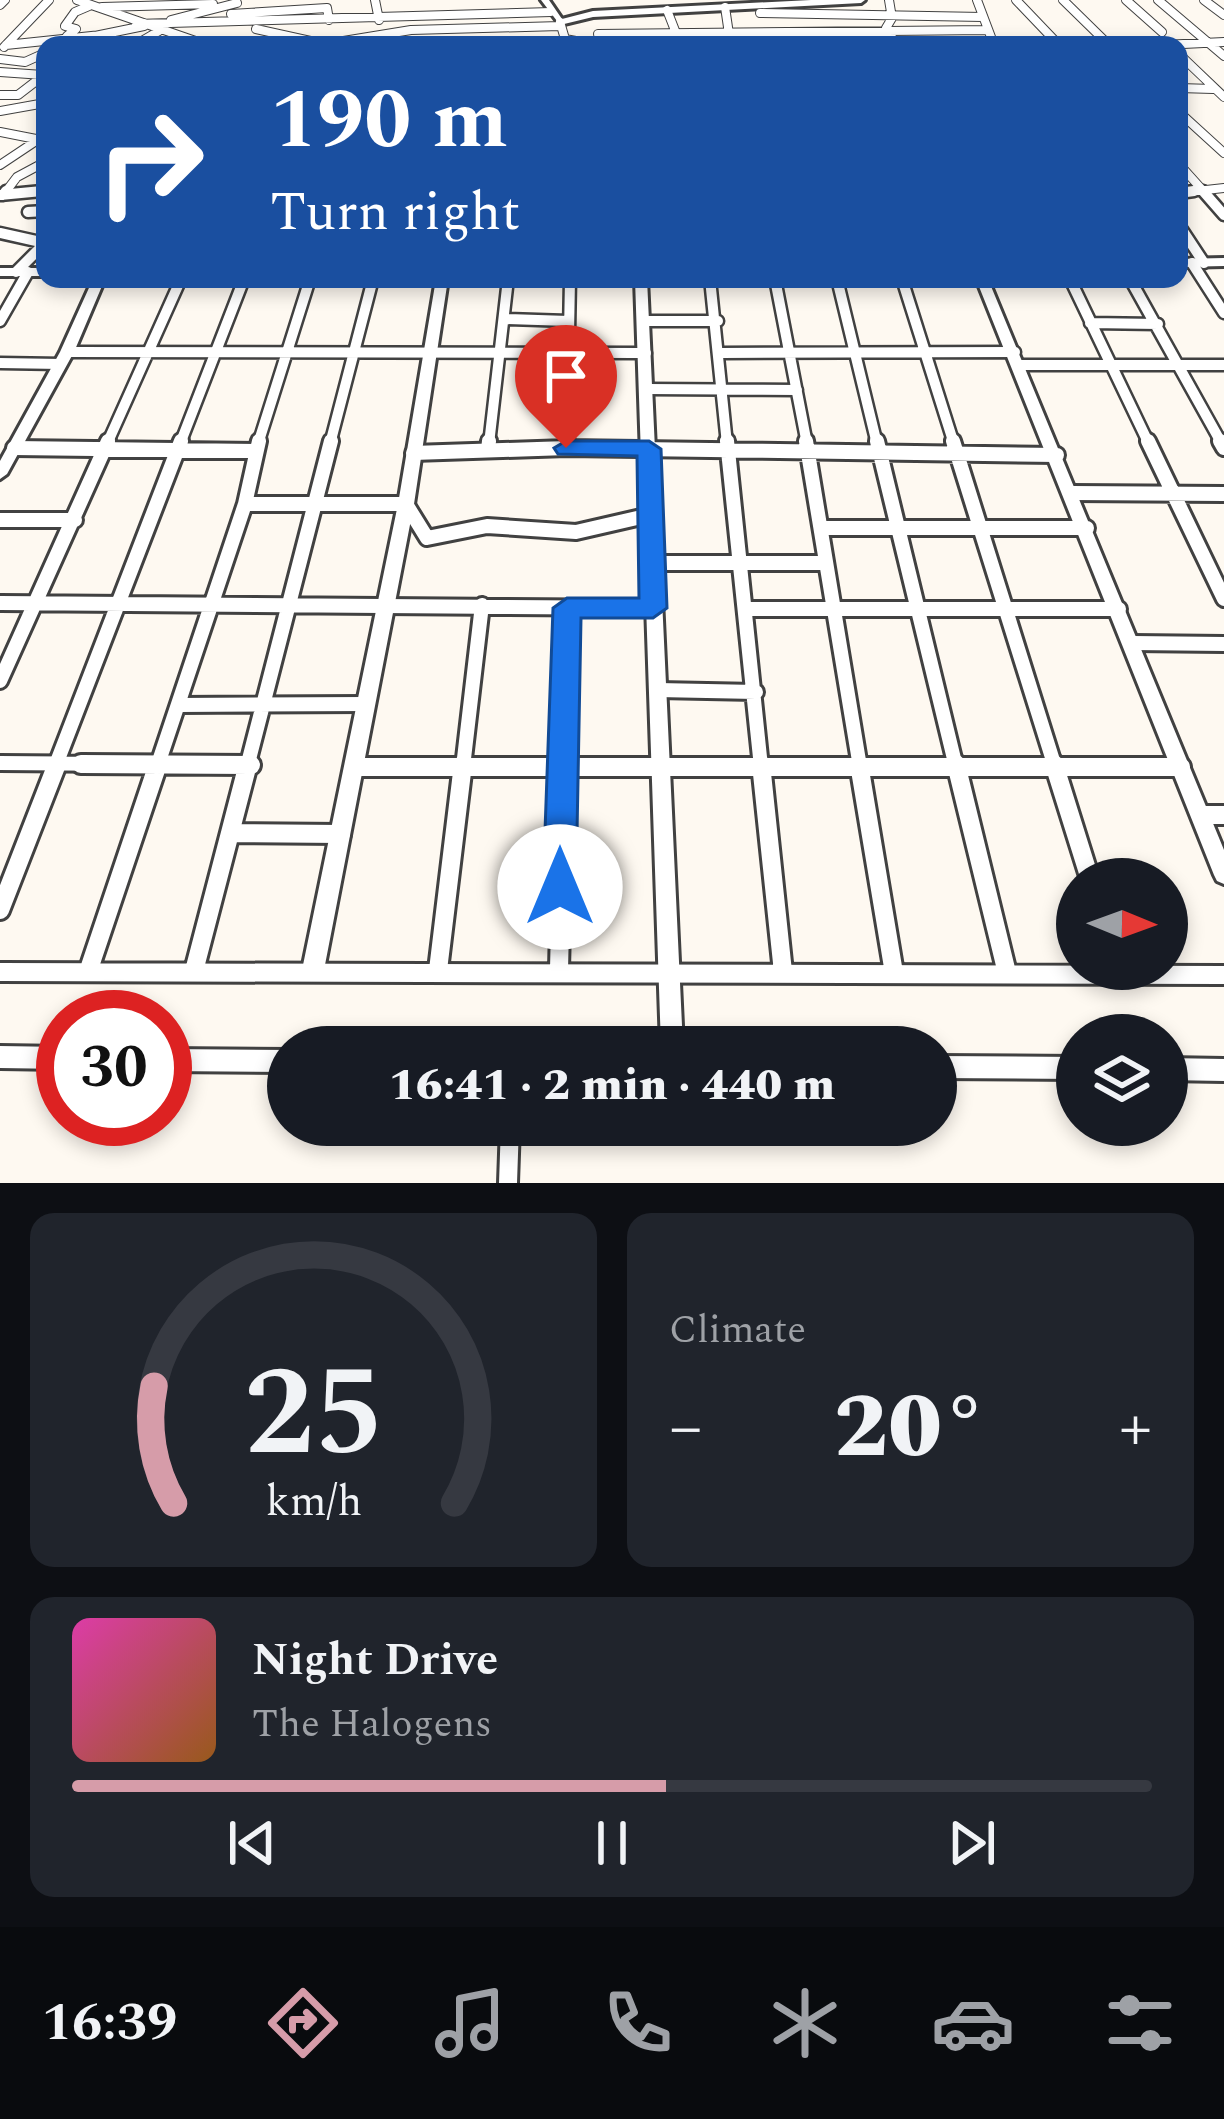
<!DOCTYPE html>
<html lang="en">
<head>
<meta charset="utf-8">
<style>
  :root { --surface:#171b24; --page:#20242c; --text:#f1f3f6; --muted:#9ea1a6; --line:#363941; --accent:#d69ca9 }
  body { margin:0; font-family:Spectral,serif; background:var(--page); color:var(--text); height:100vh; display:flex; flex-direction:column; font-size:45px; white-space:nowrap }
  * { box-sizing:border-box; margin:0 }
  p { font-size:39px; color:var(--muted) }
  .icon { flex:none; width:66px; height:66px; fill:none; stroke:currentColor; stroke-width:2; stroke-linecap:round; stroke-linejoin:round }
  .map { position:relative; height:1183px; overflow:hidden }
  .details { display:flex; flex-direction:column; gap:30px; padding:30px; background:#0d0f14; flex:1 }
  .details>* { flex:none }
  .hud { position:absolute; left:36px; top:36px; width:1152px; height:252px; border-radius:24px; box-shadow:0 6px 18px #0003; background:#1a4fa0; color:#fff; overflow:hidden }
  .needle { width:78px; rotate:91deg }
  .fabs { position:absolute; left:1056px; top:858px; display:grid; gap:24px }
  .fabs a { display:grid; place-items:center; width:132px; height:132px; border-radius:50%; background:var(--surface); box-shadow:0 6px 18px #0003; font-size:60px }
  .speed { position:absolute; left:36px; top:990px; display:flex; gap:24px; font-size:60px; font-weight:700; text-align:center }
  .speed>* { display:grid; place-content:center; width:156px; height:156px; border-radius:50%; background:var(--surface); box-shadow:0 6px 18px #0003; line-height:1 }
  .speed .limit { border:18px solid #d22; background:#fff; color:#111 }
  .pin { position:absolute; display:grid; place-items:center; width:102px; height:102px; color:#fff; margin:-123px -51px; border-radius:50% 50% 50% 0; rotate:-45deg; box-shadow:0 0 12px #0007 }
  .pin .icon { rotate:45deg }
  .me { position:absolute; width:132px; margin:-66px; rotate:0deg; stroke-linejoin:round; filter:drop-shadow(0 0 9px #0008) }
  .turn { display:flex; align-items:center; gap:42px; height:252px; padding:0 36px; font-size:54px }
  .turn .icon { width:156px; height:156px; stroke-width:2.5 }
  .turn b { display:block; font-size:84px; line-height:102px }
  .big { font-size:90px; font-weight:800; line-height:1.1 }
  .details .card { flex:1; display:flex; flex-direction:column; justify-content:center; gap:18px; min-width:0; padding:0 42px; border-radius:24px; background:var(--page) }
  .details .dial { align-items:center; gap:0 }
  .dial svg { height:312px; overflow:visible; fill:none; stroke:var(--line); stroke-width:7; stroke-linecap:round; text-anchor:middle }
  .dial text { fill:var(--text); stroke:none }
  .song { display:flex; align-items:center; gap:36px }
  .cover { width:144px; height:144px; border-radius:18px; background:linear-gradient(135deg,hsl(320 70% 55%),hsl(30 70% 35%)) }
  .played { height:12px; border-radius:6px; background:linear-gradient(90deg,var(--accent) 55%,var(--line) 55%) }
  .keys { display:flex; justify-content:space-around; direction:ltr }
  .heat { display:flex; justify-content:space-between; align-items:center; font-size:66px; direction:ltr }
  .details .tiles { flex:1; display:grid; gap:30px; grid-template-columns:1fr 1fr }
  .card:last-child { grid-column:span 2 }
  .trip { position:absolute; left:267px; top:1026px; width:690px; height:120px; border-radius:60px; background:var(--surface); box-shadow:0 6px 18px #0003; font-weight:800; line-height:120px; text-align:center }
  .dock { display:flex; height:192px; justify-content:space-around; align-items:center; background:#090b0e; color:var(--muted) }
  .dock .icon { width:84px; height:84px }
  .dock .current { color:var(--accent) }
  .dock b { font-size:54px; color:var(--text) }
  .map>svg:first-child { display:block }
</style>
</head>
<body>
<div class="map">
<svg width="1224" height="1183" viewBox="0 0 1224 1183">
  <rect width="100%" height="100%" fill="#fef9f1"/>
  <g fill="none" stroke-linecap="round" stroke-linejoin="round">
    <g stroke="#414141" stroke-width="10">
      <path id="minor-far3" d="M77 0 207 45
        M375 0 379 20
        M889 0 892 18 886 28 897 45
        M977 0 994 45
        M1016 0 1059 45
        M1063 0 1109 45
        M1126 0 1162 32
        M1158 0 1224 56
        M1204 0 1224 15
        M0 5 5 0
        M102 7 213 4 212 9
        M725 7 729 34
        M667 10 676 33 690 45
        M760 13 983 17
        M231 14 327 8 329 20
        M171 20 237 3
        M560 22 565 39 597 45
        M136 24 551 12
        M256 29 324 44
        M598 34 988 30
        M67 36 76 29 65 26 75 12 89 6
        M95 36 144 26
        M6 45 101 35
        M135 45 159 31
        M319 45 411 30 560 26
        M1163 45 1224 42
        M4 47 49 0
        M1179 54 1224 97
        M0 59 25 62 45 53
        M0 72 43 75
        M1179 88 1213 89
        M0 95H18L44 75
        M0 111 45 103
        M1179 112 1224 153
        M0 132 36 139
        M1179 164 1206 194
        M0 165 45 135
        M1179 193 1224 188
        M4 194 17 177 45 162
        M8 194 45 191"/>
    </g>
    <g stroke="#414141" stroke-width="15">
      <path id="minor-far2" d="M1203 191 1224 215
        M1179 193 1194 191
        M0 195 42 191
        M3 195 6 191
        M28 212 45 211
        M1179 225 1204 263
        M0 233 45 243
        M1192 263 1224 313
        M16 272 45 243
        M710 279 727 444
        M775 279 807 444
        M837 279 877 444
        M902 279 954 444
        M1070 279 1149 444
        M1130 279 1222 444
        M506 319 568 321
        M0 321 28 272
        M646 321H718
        M1090 323 1158 324
        M67 352 646 353
        M722 353 1015 352
        M0 363 61 364
        M1020 365H1224
        M647 389 797 390
        M107 444 181 279
        M180 444 244 279
        M258 444 310 279
        M330 444 373 279
        M489 444 508 279
        M567 444 570 279"/>
    </g>
    <g stroke="#414141" stroke-width="20">
      <path id="minor-far1" d="M727 441 761 767
        M806 441 860 767
        M877 441 956 767
        M953 441 1055 767
        M1148 441 1224 599
        M1220 441 1224 448
        M14 448 256 451
        M567 448V441
        M488 450 489 441
        M413 453 567 448 1057 455
        M1072 493 1224 494
        M245 504H406L427 538 487 526 576 532 650 515
        M0 520H75
        M821 528H1087
        M651 563H823
        M0 603 653 608
        M747 609H1119
        M1133 643 1224 644
        M0 681 108 441
        M658 690 756 692
        M179 705 367 704
        M0 763 251 765
        M55 767 181 441
        M157 767 245 504 259 441
        M247 767 331 441
        M463 767 482 605
        M563 767 567 608"/>
    </g>
    <g stroke="#414141" stroke-width="24">
      <path id="minor" d="M81 764 251 765
        M761 764 783 972
        M859 764 894 973
        M956 764 1007 973
        M1054 764 1090 879
        M355 767H1181
        M1201 815H1224
        M232 833 341 834
        M0 910 57 764
        M559 969 564 764
        M438 970 463 764
        M194 971 248 764
        M0 972 1224 975
        M88 972 158 764
        M508 1183 510 1125"/>
    </g>
    <g stroke="#414141" stroke-width="6">
      <path id="tertiary" d="M541 0H549L562 19 593 11 811 0H865L861 3 593 17 560 25Z
        M1224 258V266L1179 267V259Z
        M0 268H45V276H0Z
        M93 279H105L74 352 7 474 0 479V461L60 352Z
        M436 279H448L414 504 324 970 321 977 313 980 305 977 302 970 398 504Z
        M635 279H647L683 1047H661Z
        M976 279H988L1224 850V884L1217 881 1214 875Z
        M0 1046 63 1047V1069L0 1068Z
        M165 1049 288 1050V1072L165 1071Z
        M936 1056 1077 1057V1079L936 1078Z
        M1167 1058 1224 1059V1081L1167 1080Z"/>
    </g>
    <use href="#minor-far3" stroke="#fff" stroke-width="8"/>
    <use href="#minor-far2" stroke="#fff" stroke-width="10"/>
    <use href="#minor-far1" stroke="#fff" stroke-width="14"/>
    <use href="#minor" stroke="#fff" stroke-width="18"/>
    <use href="#tertiary" fill="#fff" fill-rule="evenodd"/>
  </g>
  <path fill="#1a73e8" stroke="#114b97" stroke-width="3" d="M566 441H649L661 449 667 608 653 618H581L576 887 571 898 560 902 548 898 543 887 553 608 567 598H639L637 456 558 454 554 448Z"/>
</svg>
<div class="fabs">
<a><svg class="needle" viewBox="-14 -14 28 28"><path d="M0-13l5 13h-10z" fill="#e53935"/><path d="M0 13l5-13h-10z" fill="#9ea1a6"/></svg></a>
<a><svg class="icon" aria-label="layers" viewBox="0 0 24 24"><path d="M12 4l9 5-9 5-9-5zM3 14l9 5 9-5"/></svg></a>
</div>
<div class="speed"><div class="limit">30</div></div>
<div class="pin" style="left:566px;top:448px;background:#d93025"><svg class="icon" aria-label="arrive" viewBox="0 0 24 24"><path d="M6 21V4h12l-3 4 3 4H6"/></svg></div>
<svg class="me" style="left:560px;top:887px" viewBox="-20 -20 40 40"><circle r="19" fill="#fff"/><path d="M0-13L10 11 0 6-10 11z" fill="#1a73e8"/></svg>
<div class="trip">16:41 · 2 min · 440 m</div>
<div class="hud">
<div class="turn"><svg class="icon" aria-label="right" viewBox="0 0 24 24"><path d="M7 20v-9h11M14 6l5 5-5 5"/></svg><div><b>190 m</b>Turn right</div></div>
</div>
</div>
<section class="details">
<div class="tiles">
<div class="card dial"><svg viewBox="0 0 100 80">
<path d="M14 69A42 42 0 1 1 86 69"/>
<path d="M14 69A42 42 0 0 1 9 39" stroke="#d69ca9"/>
<text x="50" y="56" font-size="32" font-weight="700">25</text>
<text x="50" y="72" font-size="11">km/h</text>
</svg></div>
<div class="card"><p>Climate</p>
<div class="heat"><a>−</a><b class="big">20°</b><a>+</a></div>
</div>
<div class="card">
<div class="song"><i class="cover"></i><div><b>Night Drive</b><p>The Halogens</p></div></div>
<div class="played"></div>
<div class="keys"><svg class="icon" aria-label="previous" viewBox="0 0 24 24"><path d="M18 5L8 12l10 7zM5 5v14"/></svg><svg class="icon" aria-label="pause" viewBox="0 0 24 24"><path d="M8 5v14M16 5v14"/></svg><svg class="icon" aria-label="next" viewBox="0 0 24 24"><path d="M6 5l10 7-10 7zM19 5v14"/></svg></div>
</div>
</div>
</section>
<nav class="dock">
<b>16:39</b>
<svg class="icon current" aria-label="directions" viewBox="0 0 24 24"><path d="M12 3l9 9-9 9-9-9zM9 14v-3h6M13 9l2 2-2 2"/></svg>
<svg class="icon" aria-label="music" viewBox="0 0 24 24"><path d="M9 18V5l10-2v13"/><circle cx="6" cy="18" r="3"/><circle cx="16" cy="16" r="3"/></svg>
<svg class="icon" aria-label="phone" viewBox="0 0 24 24"><path d="M5 4h4l2 5-3 2q2 4 5 5l2-3 5 2v4C11 20 4 13 5 4z"/></svg>
<svg class="icon" aria-label="climate" viewBox="0 0 24 24"><path d="M12 3v18M4 7l16 10M4 17L20 7"/></svg>
<svg class="icon" aria-label="car" viewBox="0 0 24 24"><path d="M5 17H2v-5l4-1 3-4h7l3 4 3 1v5h-3M9 17h6M6 11h13"/><circle cx="7" cy="17" r="2"/><circle cx="17" cy="17" r="2"/></svg>
<svg class="icon" aria-label="filters" viewBox="0 0 24 24"><path d="M4 7h16M4 17h16"/><circle cx="9" cy="7" r="2"/><circle cx="15" cy="17" r="2"/></svg>
</nav>
</body>
</html>
